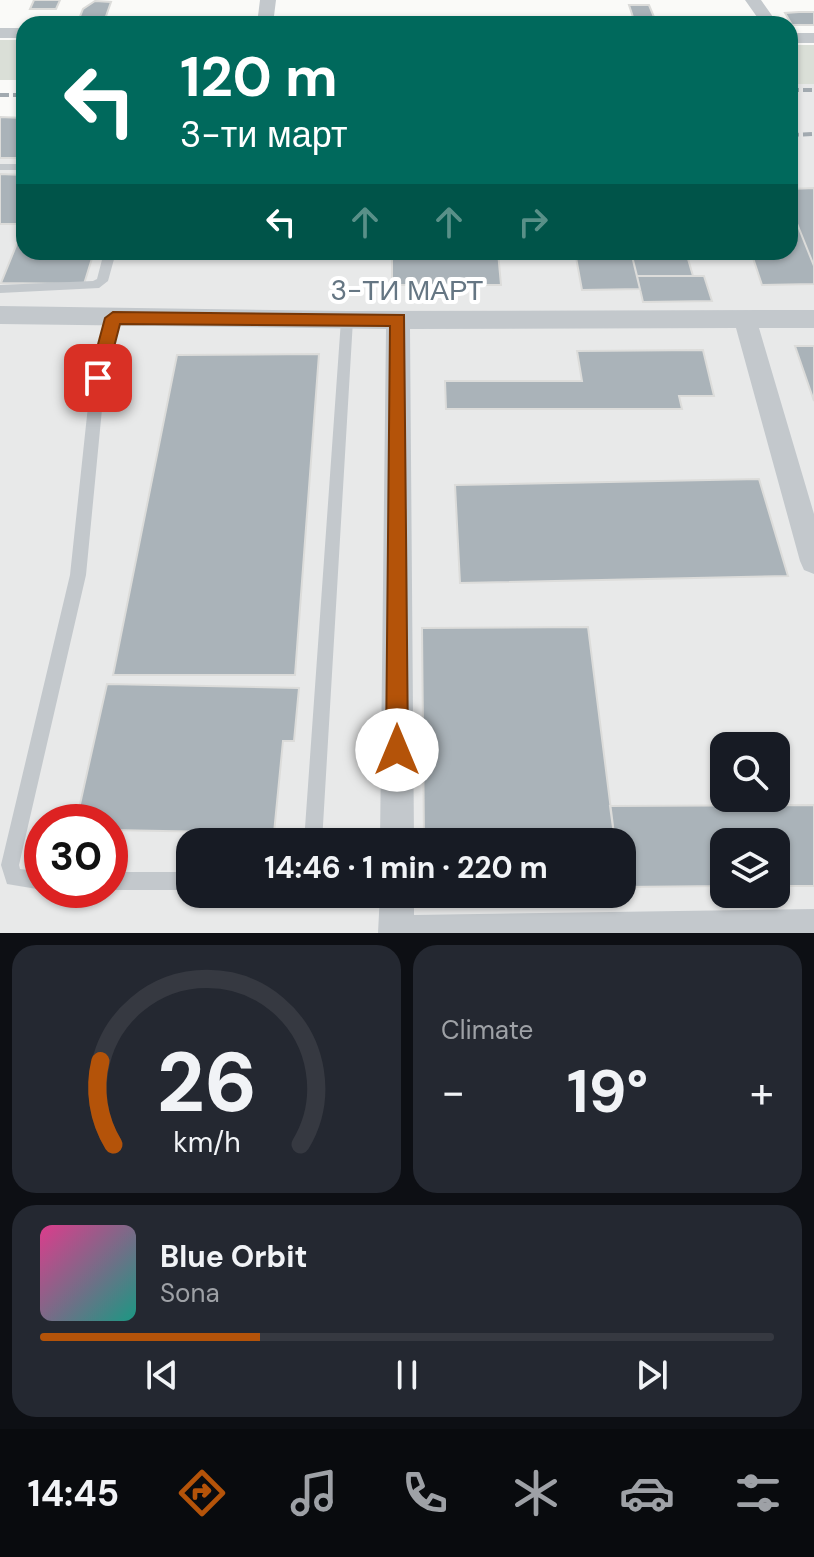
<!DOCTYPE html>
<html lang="en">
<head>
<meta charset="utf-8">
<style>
  :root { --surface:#171b24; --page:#242831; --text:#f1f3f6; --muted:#9ea1a6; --line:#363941; --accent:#b45309 }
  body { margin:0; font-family:"DM Sans",sans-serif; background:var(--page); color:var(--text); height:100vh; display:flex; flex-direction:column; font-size:30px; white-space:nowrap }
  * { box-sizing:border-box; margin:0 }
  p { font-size:26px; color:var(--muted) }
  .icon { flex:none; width:44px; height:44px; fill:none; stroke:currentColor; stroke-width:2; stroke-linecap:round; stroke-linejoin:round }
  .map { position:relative; height:933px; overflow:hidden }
  .sheet { display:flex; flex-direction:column; gap:12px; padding:12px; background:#0d0f14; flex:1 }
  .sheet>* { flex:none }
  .top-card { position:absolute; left:16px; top:16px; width:782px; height:244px; border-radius:24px; box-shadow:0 2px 6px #0004; background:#00695c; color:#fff; overflow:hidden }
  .fabs { position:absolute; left:710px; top:732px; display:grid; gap:16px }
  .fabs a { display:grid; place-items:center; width:80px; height:80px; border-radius:16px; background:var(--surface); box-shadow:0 2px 6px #0004; font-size:40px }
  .speed { position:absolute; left:24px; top:804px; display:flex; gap:16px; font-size:40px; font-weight:700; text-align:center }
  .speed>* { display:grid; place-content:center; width:104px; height:104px; border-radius:50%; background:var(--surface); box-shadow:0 2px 6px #0004; line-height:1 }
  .speed .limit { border:12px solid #d22; background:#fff; color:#111 }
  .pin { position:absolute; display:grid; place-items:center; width:68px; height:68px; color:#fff; margin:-34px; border-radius:16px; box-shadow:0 4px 12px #0006 }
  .me { position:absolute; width:88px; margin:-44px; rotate:0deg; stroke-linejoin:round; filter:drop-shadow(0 0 6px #0008) }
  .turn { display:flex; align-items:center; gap:28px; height:168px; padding:0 32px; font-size:36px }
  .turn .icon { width:104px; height:104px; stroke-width:2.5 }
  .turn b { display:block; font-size:56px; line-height:68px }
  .lanes { display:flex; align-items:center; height:76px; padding:0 32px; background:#0003; justify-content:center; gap:40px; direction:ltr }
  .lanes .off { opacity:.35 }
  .big { font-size:60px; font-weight:700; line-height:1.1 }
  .sheet .widget { flex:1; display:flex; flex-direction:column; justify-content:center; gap:12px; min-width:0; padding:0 28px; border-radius:24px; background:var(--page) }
  .sheet .dial { align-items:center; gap:0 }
  .dial svg { height:208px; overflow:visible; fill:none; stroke:var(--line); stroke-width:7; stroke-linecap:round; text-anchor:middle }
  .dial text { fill:var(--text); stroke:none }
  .song { display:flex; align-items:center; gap:24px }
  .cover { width:96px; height:96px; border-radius:12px; background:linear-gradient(135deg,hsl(330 70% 55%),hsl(170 70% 35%)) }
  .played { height:8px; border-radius:4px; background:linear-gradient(90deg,var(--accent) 30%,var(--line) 30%) }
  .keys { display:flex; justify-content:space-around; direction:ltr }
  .heat { display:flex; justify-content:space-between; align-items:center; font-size:44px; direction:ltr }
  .sheet .tiles { flex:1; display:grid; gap:12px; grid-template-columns:1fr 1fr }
  .widget:last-child { grid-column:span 2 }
  .trip { position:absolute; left:176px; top:828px; width:460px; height:80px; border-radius:24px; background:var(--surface); box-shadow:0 2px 6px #0004; font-weight:700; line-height:80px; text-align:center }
  .tab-bar { display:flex; height:128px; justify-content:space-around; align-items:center; background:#090b0e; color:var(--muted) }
  .tab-bar .icon { width:56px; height:56px }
  .tab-bar .current { color:var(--accent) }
  .tab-bar b { font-size:36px; color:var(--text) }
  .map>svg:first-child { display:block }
</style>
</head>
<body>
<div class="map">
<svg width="814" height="933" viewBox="0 0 814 933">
  <rect width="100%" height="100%" fill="#fafaf8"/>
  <path fill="#e8e9e9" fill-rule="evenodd" d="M790 84H814V933H0V117L24 118V252H790ZM724 746H776V798H724ZM42 822H110V890H42ZM190 842H622V894H190ZM724 842H776V894H724Z"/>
  <path fill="#dadfd7" d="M0 40H24V80H0Z
    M790 45H814V84H790Z"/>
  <path fill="#aab3b9" stroke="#dcdcda" stroke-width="2" d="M34 0H60L56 9H30Z
    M95 1 111 2 105 19H79L83 9Z
    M629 5H649L654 17H633Z
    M799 12H814V25H792L785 13Z
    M0 117 24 118V158H0Z
    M0 174 24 175V224H0Z
    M814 188V266L790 206V189Z
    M790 206 814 266V284L762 285 751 252H790Z
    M24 226V252H94L84 284 1 283Z
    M392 252H498L501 285H392Z
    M575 252H631L640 289 582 290Z
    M631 252H686L693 276H637Z
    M637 276H704L712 301 643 302Z
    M795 346H814V401Z
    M703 350 714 396H679L682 409H446L445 381H582L577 351Z
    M319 354 295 675H113L177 355Z
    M759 479 788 576 460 583 455 485Z
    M588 627 615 842H424L422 628Z
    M107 684 299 688 294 741H283L274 833 110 830V822H76Z
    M814 805V886H776V842H724V886L622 887V842H615L610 806Z"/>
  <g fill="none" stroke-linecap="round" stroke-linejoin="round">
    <path fill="#c3c8cc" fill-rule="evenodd" d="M0 164H24V170H0Z
      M104 252H116L108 281 99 288 0 293V285L93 281 97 279Z
      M113 313 119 318 105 378 86 575 19 865 20 869 42 872 43 890 7 884 1 865 70 575 91 378 107 318Z
      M347 315 353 320 322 842H304L341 320Z
      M110 872H190V890H110Z"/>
    <path fill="#c3c8cc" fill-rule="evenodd" d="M260 0H276L273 24H257Z
      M745 0H761L778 24H762Z
      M0 28H24V38H0Z
      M790 33H814V43H790Z
      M0 306 347 311 814 310V328H759L814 514V574L804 570 800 561 736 328 410 329 414 842H380L386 329 0 324Z
      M380 894H414V915L814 909V933H378Z"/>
    <path stroke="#a2aab0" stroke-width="4" stroke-dasharray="9 4" stroke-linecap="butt" d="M790 90H814
      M0 95H24
      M790 135 814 134"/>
  </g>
  <path fill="#b45309" stroke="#753606" stroke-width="2" d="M113 312 404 315 408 750 405 758 397 761 389 758 386 750 390 326 120 324 106 378 98 385 89 378 105 318Z"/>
  <g text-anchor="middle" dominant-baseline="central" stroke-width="8" stroke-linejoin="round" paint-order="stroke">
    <g font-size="28" fill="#657683" stroke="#fff">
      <text x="407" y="290">3-ТИ МАРТ</text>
    </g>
  </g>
</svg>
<div class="fabs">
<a><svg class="icon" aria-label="search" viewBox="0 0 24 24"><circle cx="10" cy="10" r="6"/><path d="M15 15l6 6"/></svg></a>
<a><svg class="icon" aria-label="layers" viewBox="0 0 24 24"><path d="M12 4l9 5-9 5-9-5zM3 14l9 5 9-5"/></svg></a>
</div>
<div class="speed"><div class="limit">30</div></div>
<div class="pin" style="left:98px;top:378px;background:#d93025"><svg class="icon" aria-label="arrive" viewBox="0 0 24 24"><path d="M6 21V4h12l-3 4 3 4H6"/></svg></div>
<svg class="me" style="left:397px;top:750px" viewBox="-20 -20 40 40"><circle r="19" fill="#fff"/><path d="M0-13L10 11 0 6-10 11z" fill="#b45309"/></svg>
<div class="trip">14:46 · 1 min · 220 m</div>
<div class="top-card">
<div class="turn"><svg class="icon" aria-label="left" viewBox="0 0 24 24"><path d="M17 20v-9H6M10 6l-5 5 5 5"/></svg><div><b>120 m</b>3-ти март</div></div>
<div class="lanes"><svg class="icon" aria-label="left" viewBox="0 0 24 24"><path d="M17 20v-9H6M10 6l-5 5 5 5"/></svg><svg class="icon off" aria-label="ahead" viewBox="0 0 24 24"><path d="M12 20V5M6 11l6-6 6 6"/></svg><svg class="icon off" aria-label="ahead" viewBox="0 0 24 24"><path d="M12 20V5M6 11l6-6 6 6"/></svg><svg class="icon off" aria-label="right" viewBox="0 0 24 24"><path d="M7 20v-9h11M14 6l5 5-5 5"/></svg></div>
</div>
</div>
<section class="sheet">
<div class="tiles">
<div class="widget dial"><svg viewBox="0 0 100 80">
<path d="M14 69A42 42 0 1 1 86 69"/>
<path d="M14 69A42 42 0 0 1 9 37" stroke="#b45309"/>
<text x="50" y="56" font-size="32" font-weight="700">26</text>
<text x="50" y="72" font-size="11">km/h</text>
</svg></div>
<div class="widget"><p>Climate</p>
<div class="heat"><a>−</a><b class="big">19°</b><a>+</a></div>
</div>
<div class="widget">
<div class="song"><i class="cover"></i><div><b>Blue Orbit</b><p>Sona</p></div></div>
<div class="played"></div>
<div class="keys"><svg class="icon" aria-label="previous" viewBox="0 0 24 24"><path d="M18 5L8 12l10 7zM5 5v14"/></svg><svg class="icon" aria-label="pause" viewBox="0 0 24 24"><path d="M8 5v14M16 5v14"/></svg><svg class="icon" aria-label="next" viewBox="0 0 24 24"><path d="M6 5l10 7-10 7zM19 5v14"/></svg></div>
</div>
</div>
</section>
<nav class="tab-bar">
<b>14:45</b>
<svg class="icon current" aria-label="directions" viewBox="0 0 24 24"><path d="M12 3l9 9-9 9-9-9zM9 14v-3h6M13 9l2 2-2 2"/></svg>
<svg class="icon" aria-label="music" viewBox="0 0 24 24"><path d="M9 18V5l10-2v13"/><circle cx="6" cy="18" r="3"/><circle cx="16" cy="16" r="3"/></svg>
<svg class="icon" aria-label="phone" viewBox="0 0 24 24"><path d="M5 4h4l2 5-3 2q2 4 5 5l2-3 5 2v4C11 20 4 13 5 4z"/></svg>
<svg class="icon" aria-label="climate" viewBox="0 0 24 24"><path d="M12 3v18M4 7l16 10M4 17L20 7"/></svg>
<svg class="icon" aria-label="car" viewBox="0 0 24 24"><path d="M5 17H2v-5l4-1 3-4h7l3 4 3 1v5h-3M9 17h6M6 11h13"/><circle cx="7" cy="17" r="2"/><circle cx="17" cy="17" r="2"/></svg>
<svg class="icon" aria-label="filters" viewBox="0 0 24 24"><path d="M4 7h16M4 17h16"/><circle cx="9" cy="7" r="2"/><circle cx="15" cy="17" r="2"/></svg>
</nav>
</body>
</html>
